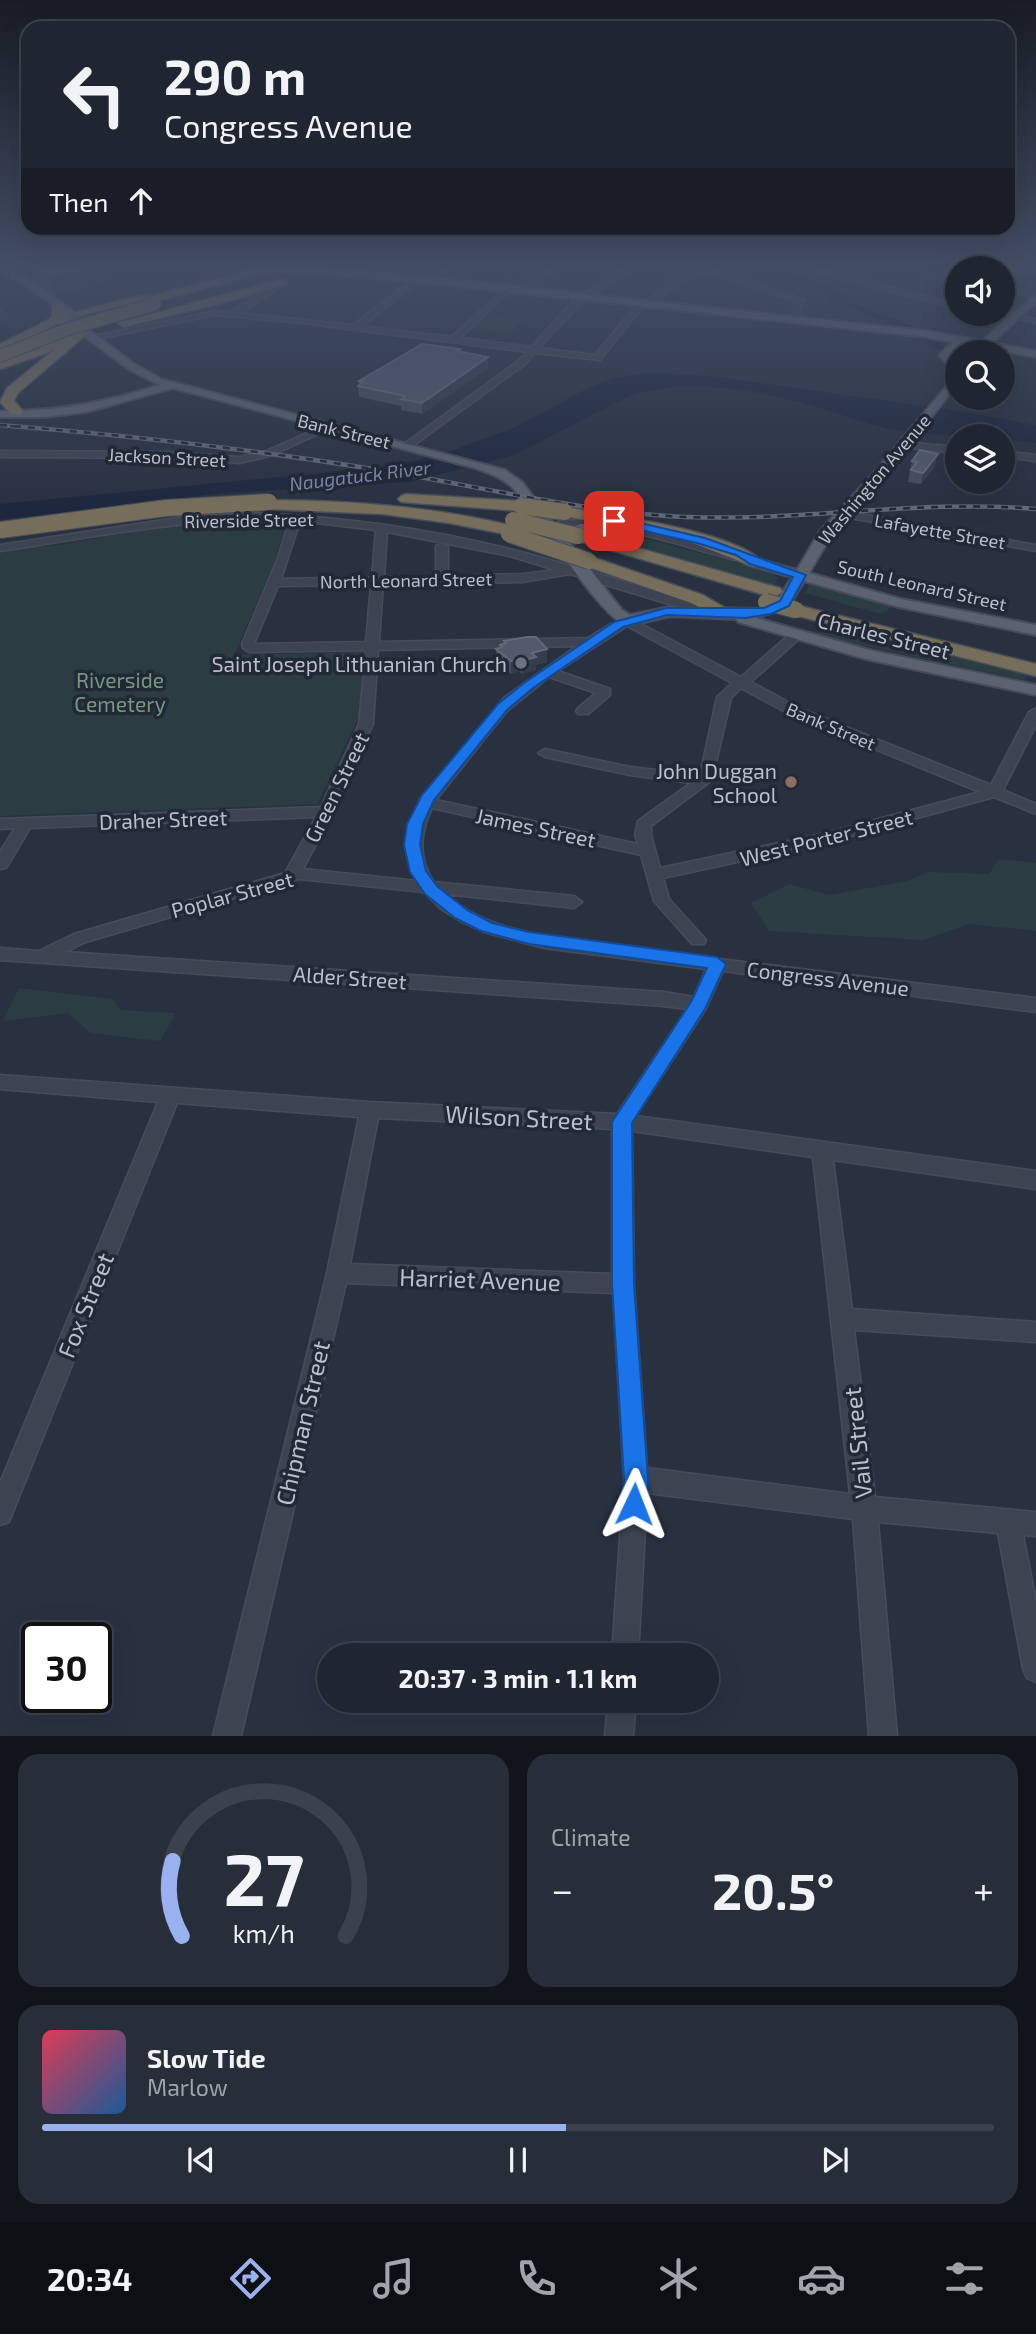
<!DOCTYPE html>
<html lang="en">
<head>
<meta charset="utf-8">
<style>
  :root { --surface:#1f2531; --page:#272d39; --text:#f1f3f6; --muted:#a1a5ab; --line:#3c424d; --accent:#9ab1f0 }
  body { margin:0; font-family:"Exo 2",sans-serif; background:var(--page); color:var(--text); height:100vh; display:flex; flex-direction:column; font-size:26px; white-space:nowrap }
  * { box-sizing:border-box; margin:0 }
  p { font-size:23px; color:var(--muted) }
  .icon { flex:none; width:38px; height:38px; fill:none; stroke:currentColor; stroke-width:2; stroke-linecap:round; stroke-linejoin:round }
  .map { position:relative; height:1736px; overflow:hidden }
  .side { display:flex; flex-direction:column; gap:18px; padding:18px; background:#11141b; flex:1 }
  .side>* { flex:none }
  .hud { position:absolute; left:21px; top:21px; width:994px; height:214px; border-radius:21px; box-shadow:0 7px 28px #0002,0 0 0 2px var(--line); background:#1f2531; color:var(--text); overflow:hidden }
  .tools { position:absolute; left:945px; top:256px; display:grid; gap:14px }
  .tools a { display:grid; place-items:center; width:70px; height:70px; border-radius:50%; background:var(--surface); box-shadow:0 7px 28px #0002,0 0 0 2px var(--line); font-size:35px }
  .speed { position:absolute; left:21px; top:1622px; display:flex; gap:14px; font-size:35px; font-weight:700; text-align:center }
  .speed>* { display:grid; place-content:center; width:91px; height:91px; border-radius:50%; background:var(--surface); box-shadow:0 7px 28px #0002,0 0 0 2px var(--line); line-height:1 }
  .speed .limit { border:4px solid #111; border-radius:10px; background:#fff; color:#111 }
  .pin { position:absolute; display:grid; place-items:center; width:60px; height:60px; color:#fff; margin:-30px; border-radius:14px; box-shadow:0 4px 10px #0006 }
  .me { position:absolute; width:77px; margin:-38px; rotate:2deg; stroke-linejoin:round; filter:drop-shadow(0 0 5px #0008) }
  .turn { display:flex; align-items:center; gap:24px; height:147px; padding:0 28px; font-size:32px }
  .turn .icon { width:91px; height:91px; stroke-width:2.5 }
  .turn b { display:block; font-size:49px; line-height:60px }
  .then { display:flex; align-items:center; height:66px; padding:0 28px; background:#0003; gap:14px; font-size:26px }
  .big { font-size:52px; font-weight:700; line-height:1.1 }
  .side .card { flex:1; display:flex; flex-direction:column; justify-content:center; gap:10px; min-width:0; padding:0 24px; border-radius:21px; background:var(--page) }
  .side .dial { align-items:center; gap:0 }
  .dial svg { height:182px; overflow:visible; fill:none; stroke:var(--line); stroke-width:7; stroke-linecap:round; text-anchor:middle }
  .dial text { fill:var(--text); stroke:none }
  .song { display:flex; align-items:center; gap:21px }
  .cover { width:84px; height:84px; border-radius:10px; background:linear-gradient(135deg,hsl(350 70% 55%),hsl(210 70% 35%)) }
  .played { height:7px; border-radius:4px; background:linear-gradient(90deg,var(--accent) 55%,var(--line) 55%) }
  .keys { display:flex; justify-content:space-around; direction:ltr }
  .heat { display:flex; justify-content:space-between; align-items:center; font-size:38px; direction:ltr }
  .side .tiles { flex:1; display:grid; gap:18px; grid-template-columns:1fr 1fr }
  .card:last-child { grid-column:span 2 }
  .trip { position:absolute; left:317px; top:1643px; width:402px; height:70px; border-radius:35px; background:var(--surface); box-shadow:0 7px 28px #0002,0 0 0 2px var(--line); font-weight:700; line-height:70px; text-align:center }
  .tabs { display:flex; height:112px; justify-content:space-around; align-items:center; background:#0c0f14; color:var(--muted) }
  .tabs .icon { width:49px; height:49px }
  .tabs .selected { color:var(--accent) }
  .tabs b { font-size:32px; color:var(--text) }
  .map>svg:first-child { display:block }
</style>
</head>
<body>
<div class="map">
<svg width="1036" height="1736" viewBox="0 0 1036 1736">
  <rect width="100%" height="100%" fill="#293141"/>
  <path fill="#2b3d42" d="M487 315 524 319 509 334 472 329Z
    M219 520 286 522 275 562 234 655 364 652 359 717 317 804 0 816V548L60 545 187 522Z
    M597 530 647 539 770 571 778 578 774 586 582 532Z
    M810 582 892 607 881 614 805 593Z
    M835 628 1029 675 1025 680 809 634Z
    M999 859 1036 863V931L969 924 923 940 769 931 751 903 789 884 829 895 907 881 928 872 989 874Z
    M19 988 112 999 121 1010 176 1013 160 1041 90 1033 69 1013 3 1021Z"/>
  <path fill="#1d273e" d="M744 264H762L830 286 850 299 847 300 850 303 918 328 935 341 958 352 957 361 895 325 850 307 828 301 826 299 830 295 820 288Z
    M648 373 710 376 945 409 1036 425V443L1003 439V436C963 436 924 436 885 428 867 424 851 418 833 412 771 393 691 374 627 397L514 455 410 482 222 493 0 520V504L322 473 418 460 454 450 516 427 588 388 613 378Z"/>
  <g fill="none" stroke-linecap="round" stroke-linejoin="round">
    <g stroke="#474c5a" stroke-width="3">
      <path id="minor" d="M313 264H323L305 271V267Z
        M460 264H472L431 276 427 274Z
        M557 264H566L521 291 514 289Z
        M631 264H640L580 304 539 348 595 355 639 301 646 303 669 282 694 269 683 264 705 265 804 300 797 319 790 321 796 301 701 271 675 286 652 306 645 304 600 360 535 353 524 365 407 450 403 449V445L518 361 527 352 301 323 215 315 93 340 89 337 215 311 230 312 283 280 286 284 240 313 353 325 416 277 419 281 362 326 451 337 508 286 511 290 460 338 531 347 574 300Z
        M785 264H797L957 304V308Z
        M928 273 957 278V282L925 277Z
        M1003 287 1036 293V297L1003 291Z
        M0 311 7 315V319L0 318Z
        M1003 312 1036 319V323L990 313Z
        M325 425 333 427 273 455 240 463 167 458 0 457V451L167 452 240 457 266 451Z
        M904 442 957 447V453L900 447 899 445Z
        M1003 451 1036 455V461L1003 457Z
        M843 511 1036 545V551L839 516V512Z
        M256 513C343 517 430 529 514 550 584 568 651 592 720 608L722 611 716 615 682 608 570 574 523 582 383 584 379 642 588 638 609 625 628 617 741 677 792 632 796 631 802 635 800 638 751 682 799 708 991 785 1029 712 1036 708V725L1003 790 1036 804V814L994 797 826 843 663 878 669 899 706 940 704 944H692L654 901 641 855 432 808C420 833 418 859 434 882L574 896 582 902 574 908 446 894C480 926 529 933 573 941L1036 998V1012L723 971 705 1010 636 1116 1036 1171V1189L833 1160 852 1309 1036 1322V1342L854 1330 875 1497 1036 1512V1536L1023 1535 1036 1601V1682L1027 1678 1023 1669 998 1533 878 1522 897 1736H869L853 1519 647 1493 638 1656H612L624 1479 613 1293 346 1283 241 1736H213L327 1273 359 1117 177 1103 9 1522 0 1525V1483L158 1102 0 1089V1075L370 1102 617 1114 687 1009 664 1006 0 960V948L39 951 74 934 285 873 316 817 30 828 6 868 0 869V852L15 828 0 829V819L321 807 359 724 366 650 249 652 243 648 242 644 278 558 289 521C192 516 96 537 0 551V545L189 516ZM300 521 376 530 372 577 281 579ZM387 532 510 556 555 570 523 574 448 576V546L442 543 436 546V576L384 577ZM371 585 366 642 254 644 278 586ZM627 626 732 683 717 697 700 775 630 767 545 749 538 753 545 757 630 775 691 783 638 821 635 835 638 844 436 800 506 712 549 677 596 693 578 708 576 711 578 714H588L610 695V689L558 671ZM577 646 505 697 420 799 406 839 407 857 417 881 303 869 333 812 373 724 378 650ZM741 688 789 714 980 792 826 833 660 868 651 835V826L712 780 731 698ZM299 879 424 892 441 909 462 922 484 932 544 948 706 969 694 997 664 992 65 952 86 942ZM378 1118 612 1129V1274L350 1264ZM632 1131 813 1157 850 1494 647 1468 634 1284Z
        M584 520 665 534 741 557 735 560C672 544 606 516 541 532L535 529 561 521Z
        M608 1701H636L633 1736H605Z"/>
    </g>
    <g stroke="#474c5a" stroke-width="4">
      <path id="major" d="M91 264H117L79 271 74 268Z
        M231 264H267L409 275 927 331 982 341 1036 294V302L992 343 1036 351V357L963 344 950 355 957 365V385L881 480 831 536 809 573 901 599 1036 625V635L899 607 804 581 788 607 756 618 869 650 1036 685V695L866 659 738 622 736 619 670 616 628 626C600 619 538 514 513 488 502 477 488 473 475 468L173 388 86 412 45 417H0V411C56 412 107 402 160 385L128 369 81 334 66 314 18 280 0 272V266L24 276 72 310 89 330 136 365 161 379 505 470 522 482 560 532 580 524H612V530L578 532 568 541 622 610 630 615 670 607 758 609 777 601 792 577 749 565V559L754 558 797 570 820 531 873 474 956 375 939 355 953 342 927 337 409 281 236 267Z
        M987 264 1036 266V272L992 267Z"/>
    </g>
    <g stroke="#484e5b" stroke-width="3">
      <path id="highway" d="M286 264H299L290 269 286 268Z
        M266 266 271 269 270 271 128 309 122 306 78 316 72 313 142 295 147 297Z
        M283 279 287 280V284L226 302 124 327 118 323Z
        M58 302C67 306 73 326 70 337L81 330 87 334 18 393 14 401 23 411 21 414H11L0 402 7 388 60 345 50 352 0 369V361C19 354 54 349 61 327L59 323 0 353V344L48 320 52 316V305Z
        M406 494 521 501 529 506 521 511 401 502 398 499 401 496Z
        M246 500C338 499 431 505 521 528L523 531 515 536 449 523 382 514 241 508 238 505 241 502Z
        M565 507C607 514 737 532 762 562L754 567 683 539 559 515 557 512 559 509Z
        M578 531 780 588 783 592 774 597 768 596 572 539 570 536Z
        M589 556 703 595 734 613 731 617H719L691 603 583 565 581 561Z
        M796 605 1036 664V676L790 614 787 610Z"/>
    </g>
    <use href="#minor" fill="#3d4351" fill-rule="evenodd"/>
    <use href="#major" fill="#5c6270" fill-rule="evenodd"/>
    <use href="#highway" fill="#766e5b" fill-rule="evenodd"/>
    <g stroke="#606777" stroke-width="3.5">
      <path id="rail-far1" d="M0 425 20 427"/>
    </g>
    <g stroke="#606777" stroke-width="4.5">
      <path id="rail" d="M0 425C125 435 249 449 373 469 467 484 561 507 655 515 783 526 909 498 1036 509"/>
    </g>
    <use href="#rail-far1" stroke="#222836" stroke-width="2" stroke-dasharray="5" stroke-linecap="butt"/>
    <use href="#rail" stroke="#222836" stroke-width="2.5" stroke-dasharray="7" stroke-linecap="butt"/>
    <g stroke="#484e5b" stroke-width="14" stroke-linecap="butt">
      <path id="highway-bridge-far1" d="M266 269 277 265
        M0 356 68 329 155 304"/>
    </g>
    <g stroke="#484e5b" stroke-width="18" stroke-linecap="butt">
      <path id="highway-bridge" d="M521 506 565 512
        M513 520 578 536
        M0 530 166 508 269 502
        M509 534 589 561
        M766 602 796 610"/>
    </g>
    <use href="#highway-bridge-far1" stroke="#766e5b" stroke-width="12"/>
    <use href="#highway-bridge" stroke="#766e5b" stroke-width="16"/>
  </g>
  <path fill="#454d5e" d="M12 264H103L106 281 98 282V285L55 295 34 280 31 267 22 271Z
    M460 352 488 368 422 414 401 410V406L359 397 358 386 359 385V381Z
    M912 461 935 466 921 484 908 482Z
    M504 641 547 662 536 665V670L522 674 519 671 511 674 496 662V649L500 648V645L504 643Z"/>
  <path fill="#343c4e" d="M20 264H30L31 267 22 271Z
    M91 264H103L106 281 98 282V285L55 295 50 276Z
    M488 357V368L422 414V403Z
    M938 454 935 466 921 484 923 473Z
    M547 649V662L536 665V670L522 674V661L532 653Z
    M519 658V671L511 674V661Z"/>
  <path fill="#51596a" stroke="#626979" stroke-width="2" d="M33 264H93H91L94 266 50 276Z
    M422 344 460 349 457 351 488 357 422 403 401 399 405 396 358 386 363 382 359 381Z
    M920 450 938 454 923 473 911 470 917 462 912 461Z
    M527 637H536L547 649 532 653 536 657 522 661 519 658 511 661 496 649 502 647 500 645 506 643 504 641Z"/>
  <linearGradient id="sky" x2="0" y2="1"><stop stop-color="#171b24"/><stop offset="0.52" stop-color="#434e65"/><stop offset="1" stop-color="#434e65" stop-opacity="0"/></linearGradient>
  <rect width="1036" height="507" fill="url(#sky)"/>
  <path fill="#1a73e8" stroke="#114b97" stroke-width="2" d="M614 517 705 538 806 575 789 606 771 614 745 618 667 615 623 627 533 688 507 710 434 800 423 824 420 845 426 871 437 886 467 910 492 923 529 932 717 957 726 964 705 1009 632 1123 634 1284 648 1479 647 1504 643 1513 634 1517 626 1513 622 1504 624 1479 612 1284V1122L691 1002 707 968 529 944 481 931 455 918 425 894 410 872 404 845 407 824 422 795 498 704 524 683 614 622 666 608H764L780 601 793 577 750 564 736 555 697 543 610 523 608 521Z"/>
  <circle fill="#6b7280" stroke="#222836" stroke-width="2.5" cx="521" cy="663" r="7"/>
  <circle fill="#8d6e63" stroke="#222836" stroke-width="2.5" cx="791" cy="782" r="7"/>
  <g text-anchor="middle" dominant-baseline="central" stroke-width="7" stroke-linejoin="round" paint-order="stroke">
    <g font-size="18" fill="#babfcb" stroke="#222836">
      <text transform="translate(344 431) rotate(14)">Bank Street</text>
      <text transform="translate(167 457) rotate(3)">Jackson Street</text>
      <text transform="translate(874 479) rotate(-50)">Washington Avenue</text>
      <text transform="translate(249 520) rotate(-1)">Riverside Street</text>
      <text transform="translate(940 531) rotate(10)">Lafayette Street</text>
      <text transform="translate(406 580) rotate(-1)">North Leonard Street</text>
      <text transform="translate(922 585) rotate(13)">South Leonard Street</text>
      <text transform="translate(831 726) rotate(23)">Bank Street</text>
    </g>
    <g font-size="19" font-style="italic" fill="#7786a6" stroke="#222836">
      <text transform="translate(360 475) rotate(-7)">Naugatuck River</text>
    </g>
    <g font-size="21" fill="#babfcb" stroke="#222836">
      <text transform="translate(884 635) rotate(14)">Charles Street</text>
      <text transform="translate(336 787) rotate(-64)">Green Street</text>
      <text transform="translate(163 819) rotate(-2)">Draher Street</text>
      <text transform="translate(536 827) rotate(12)">James Street</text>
      <text transform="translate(826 837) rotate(-14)">West Porter Street</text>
      <text transform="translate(232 894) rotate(-15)">Poplar Street</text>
      <text transform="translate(350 977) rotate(4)">Alder Street</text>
      <text transform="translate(828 978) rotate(7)">Congress Avenue</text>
    </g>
    <g font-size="21" fill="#babfcb" stroke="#222836" text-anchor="end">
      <text x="507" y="663">Saint Joseph Lithuanian Church</text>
      <text x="777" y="770">John Duggan<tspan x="777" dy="24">School</tspan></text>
    </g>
    <g font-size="21" fill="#749981" stroke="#222836">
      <text x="120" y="679">Riverside<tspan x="120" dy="24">Cemetery</tspan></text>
    </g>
    <g font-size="24" fill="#babfcb" stroke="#222836">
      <text transform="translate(519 1117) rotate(3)">Wilson Street</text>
      <text transform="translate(480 1279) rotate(2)">Harriet Avenue</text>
      <text transform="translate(85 1305) rotate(-68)">Fox Street</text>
      <text transform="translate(302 1423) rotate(-77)">Chipman Street</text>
      <text transform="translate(857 1443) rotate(-96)">Vail Street</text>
    </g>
  </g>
</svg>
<div class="tools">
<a><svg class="icon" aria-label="sound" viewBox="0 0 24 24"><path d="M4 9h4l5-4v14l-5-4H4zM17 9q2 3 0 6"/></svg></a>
<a><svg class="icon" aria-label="search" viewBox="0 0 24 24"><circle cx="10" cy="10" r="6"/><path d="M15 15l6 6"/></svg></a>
<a><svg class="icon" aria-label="layers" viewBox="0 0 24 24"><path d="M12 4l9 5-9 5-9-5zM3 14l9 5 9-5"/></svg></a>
</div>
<div class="speed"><div class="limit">30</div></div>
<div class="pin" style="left:614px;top:521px;background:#d93025"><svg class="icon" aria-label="arrive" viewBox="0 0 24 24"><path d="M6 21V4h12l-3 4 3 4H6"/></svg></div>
<svg class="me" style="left:634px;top:1504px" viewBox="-20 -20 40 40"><path d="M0-17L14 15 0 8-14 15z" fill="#1a73e8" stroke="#fff" stroke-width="4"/></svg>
<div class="trip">20:37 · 3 min · 1.1 km</div>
<div class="hud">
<div class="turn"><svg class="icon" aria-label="left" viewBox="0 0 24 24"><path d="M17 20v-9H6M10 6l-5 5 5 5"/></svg><div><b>290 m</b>Congress Avenue</div></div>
<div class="then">Then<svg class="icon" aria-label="ahead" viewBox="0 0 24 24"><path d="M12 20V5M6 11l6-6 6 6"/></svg></div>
</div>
</div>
<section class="side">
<div class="tiles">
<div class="card dial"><svg viewBox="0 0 100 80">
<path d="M14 69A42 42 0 1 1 86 69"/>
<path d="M14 69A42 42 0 0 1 10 36" stroke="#9ab1f0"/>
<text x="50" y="56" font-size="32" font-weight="700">27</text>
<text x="50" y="72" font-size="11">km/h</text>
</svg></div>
<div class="card"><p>Climate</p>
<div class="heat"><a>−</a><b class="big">20.5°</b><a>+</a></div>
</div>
<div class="card">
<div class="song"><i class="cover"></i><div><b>Slow Tide</b><p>Marlow</p></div></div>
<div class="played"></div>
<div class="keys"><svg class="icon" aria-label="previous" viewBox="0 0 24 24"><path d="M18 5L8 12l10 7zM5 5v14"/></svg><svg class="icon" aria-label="pause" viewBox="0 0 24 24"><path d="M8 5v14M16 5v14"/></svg><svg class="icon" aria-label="next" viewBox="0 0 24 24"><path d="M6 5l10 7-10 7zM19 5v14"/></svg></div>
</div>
</div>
</section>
<nav class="tabs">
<b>20:34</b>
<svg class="icon selected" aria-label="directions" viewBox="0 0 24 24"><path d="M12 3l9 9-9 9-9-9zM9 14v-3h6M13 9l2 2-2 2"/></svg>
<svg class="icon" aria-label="music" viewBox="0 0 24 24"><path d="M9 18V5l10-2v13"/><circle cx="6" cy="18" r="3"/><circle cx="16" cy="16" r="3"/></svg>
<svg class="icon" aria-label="phone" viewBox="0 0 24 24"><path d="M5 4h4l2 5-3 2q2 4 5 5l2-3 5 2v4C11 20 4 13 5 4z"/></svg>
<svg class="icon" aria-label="climate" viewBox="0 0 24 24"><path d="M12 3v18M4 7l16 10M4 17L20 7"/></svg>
<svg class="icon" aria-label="car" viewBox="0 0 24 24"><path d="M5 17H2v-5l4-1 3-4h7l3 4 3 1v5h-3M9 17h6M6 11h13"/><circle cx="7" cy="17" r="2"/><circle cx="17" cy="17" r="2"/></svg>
<svg class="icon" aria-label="filters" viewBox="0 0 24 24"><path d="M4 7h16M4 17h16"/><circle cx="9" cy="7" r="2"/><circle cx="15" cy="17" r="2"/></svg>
</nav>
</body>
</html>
